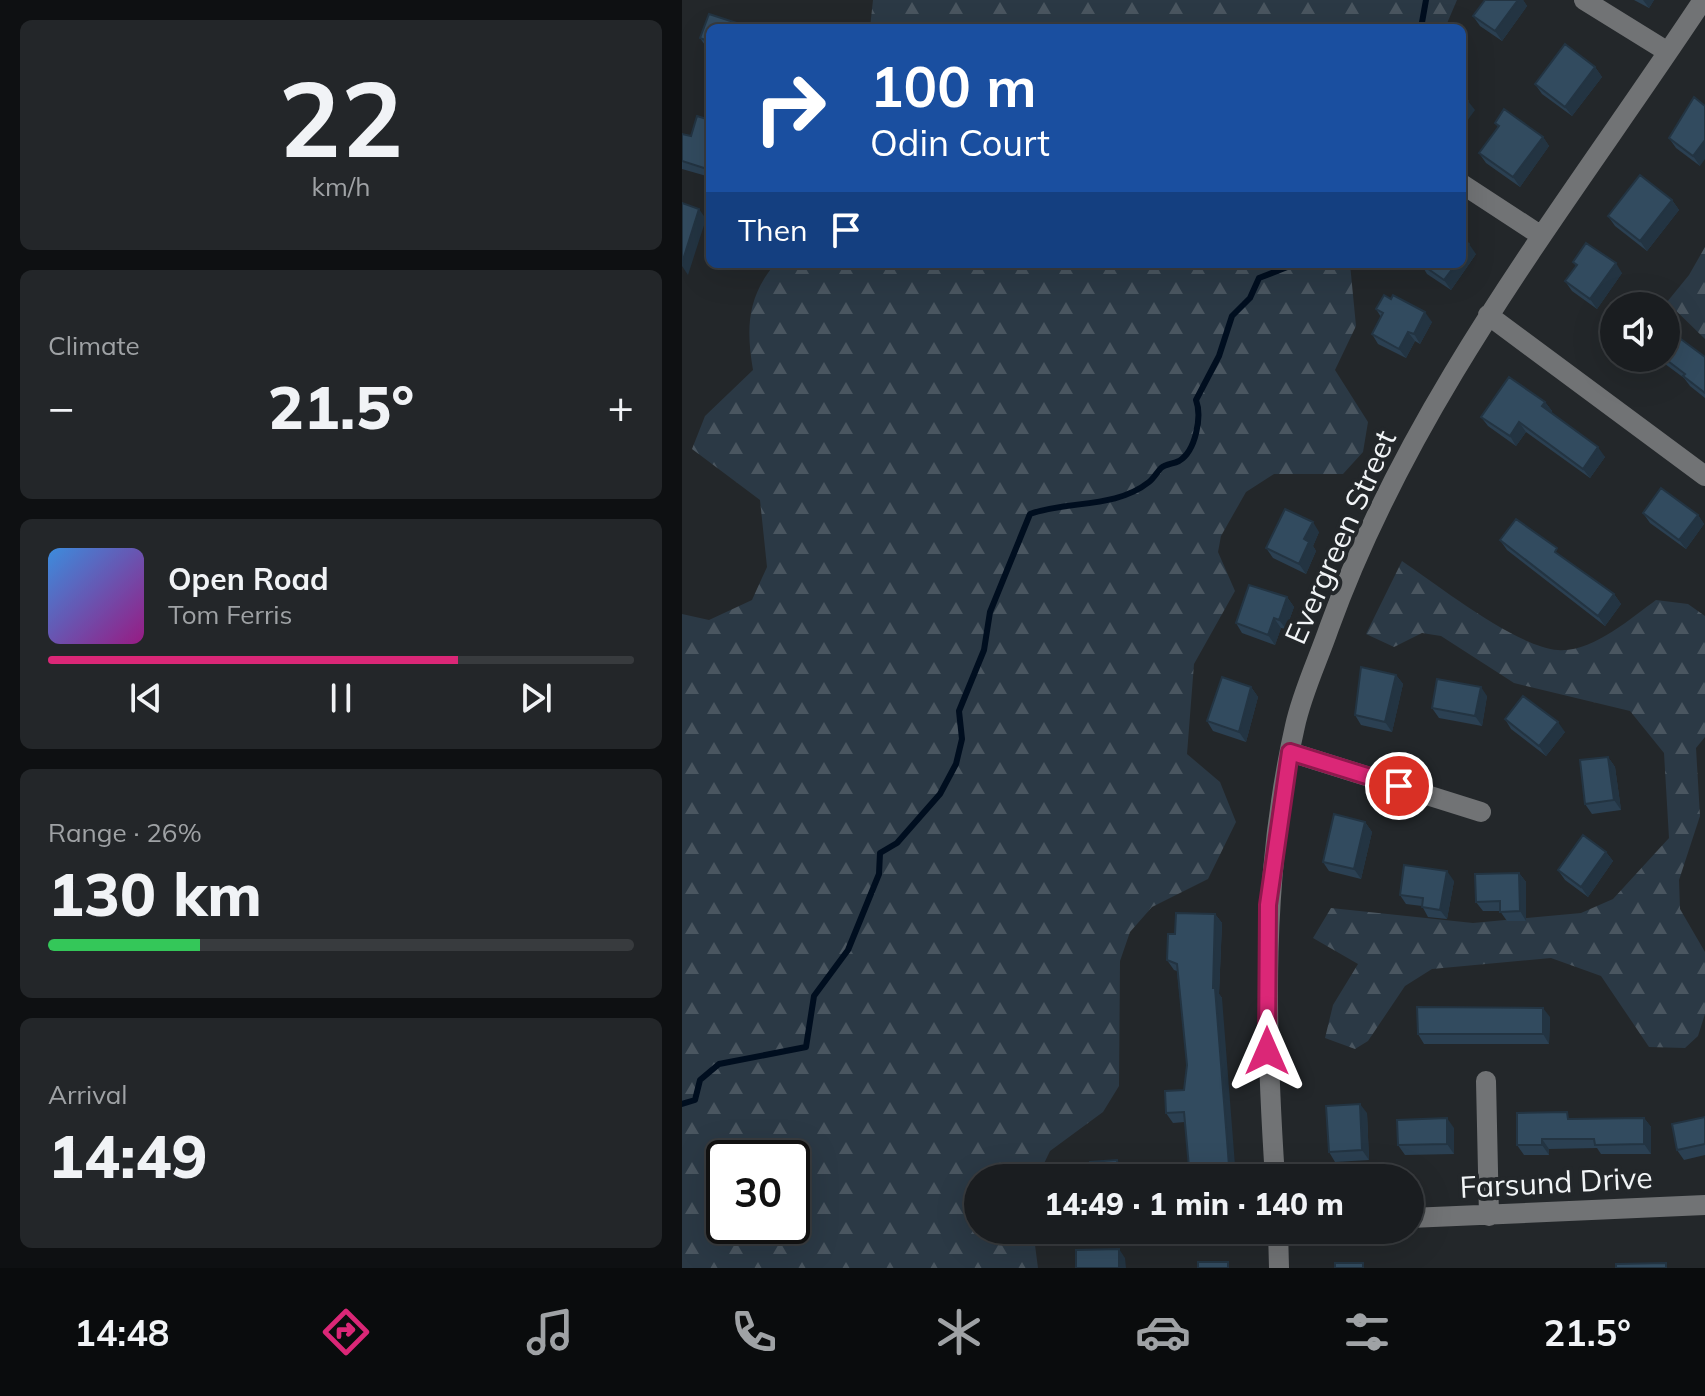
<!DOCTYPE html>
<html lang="en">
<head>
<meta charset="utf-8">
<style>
  :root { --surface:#1a1d20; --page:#232629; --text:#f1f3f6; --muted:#9fa2a5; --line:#383b3e; --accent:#db2777 }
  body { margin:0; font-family:Mulish,sans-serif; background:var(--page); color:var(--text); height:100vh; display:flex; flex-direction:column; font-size:30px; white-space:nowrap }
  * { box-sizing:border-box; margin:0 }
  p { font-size:26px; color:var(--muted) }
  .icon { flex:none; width:44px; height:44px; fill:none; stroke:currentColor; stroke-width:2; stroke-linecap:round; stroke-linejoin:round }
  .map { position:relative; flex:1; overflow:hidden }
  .drawer { display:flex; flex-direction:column; gap:20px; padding:20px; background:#0e1012; width:682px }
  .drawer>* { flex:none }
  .guide { position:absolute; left:24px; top:24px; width:760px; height:244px; border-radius:12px; box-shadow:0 8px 32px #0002,0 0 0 2px var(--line); background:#1a4fa0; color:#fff; overflow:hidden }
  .tools { position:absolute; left:918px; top:292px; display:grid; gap:16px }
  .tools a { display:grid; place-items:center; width:80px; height:80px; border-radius:50%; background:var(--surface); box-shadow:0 8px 32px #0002,0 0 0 2px var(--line); font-size:40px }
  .speed { position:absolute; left:24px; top:1140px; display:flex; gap:16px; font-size:40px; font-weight:700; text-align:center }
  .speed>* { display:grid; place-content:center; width:104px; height:104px; border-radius:50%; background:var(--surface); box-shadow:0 8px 32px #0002,0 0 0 2px var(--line); line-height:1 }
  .speed .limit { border:4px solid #111; border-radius:12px; background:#fff; color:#111 }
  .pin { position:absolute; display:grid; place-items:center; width:68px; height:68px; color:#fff; margin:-34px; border:4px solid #fff; border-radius:50%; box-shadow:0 2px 8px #0007 }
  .me { position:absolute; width:88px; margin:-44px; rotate:0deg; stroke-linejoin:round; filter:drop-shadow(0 0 6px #0008) }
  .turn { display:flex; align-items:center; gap:28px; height:168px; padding:0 32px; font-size:36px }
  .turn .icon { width:104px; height:104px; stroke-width:2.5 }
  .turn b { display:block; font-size:56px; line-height:68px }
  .then { display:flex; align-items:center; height:76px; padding:0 32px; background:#0003; gap:16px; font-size:30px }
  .big { font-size:60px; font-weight:800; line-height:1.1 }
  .drawer .widget { flex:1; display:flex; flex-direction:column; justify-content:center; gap:12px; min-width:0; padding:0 28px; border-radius:12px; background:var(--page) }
  .drawer .dial { align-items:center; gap:0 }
  .dial b { font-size:104px; line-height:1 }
  .song { display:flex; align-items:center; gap:24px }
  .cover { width:96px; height:96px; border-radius:12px; background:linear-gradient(135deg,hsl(210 70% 55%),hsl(310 70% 35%)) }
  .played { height:8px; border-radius:4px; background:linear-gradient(90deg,var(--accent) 70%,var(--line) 70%) }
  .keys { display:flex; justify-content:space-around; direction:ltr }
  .heat { display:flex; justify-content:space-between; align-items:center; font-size:44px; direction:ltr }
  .charge { height:12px; border-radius:6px; background:linear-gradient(90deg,#34c759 26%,var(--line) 0) }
  .trip { position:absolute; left:282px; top:1164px; width:460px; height:80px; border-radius:40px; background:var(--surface); box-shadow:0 8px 32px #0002,0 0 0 2px var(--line); font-weight:800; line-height:80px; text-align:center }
  .menu { display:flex; height:128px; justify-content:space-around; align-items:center; background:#0a0c0d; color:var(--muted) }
  .menu .icon { width:56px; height:56px }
  .menu .on { color:var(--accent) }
  .menu b { font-size:36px; color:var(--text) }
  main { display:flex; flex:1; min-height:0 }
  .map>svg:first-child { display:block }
</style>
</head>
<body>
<main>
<section class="drawer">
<div class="widget dial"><b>22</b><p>km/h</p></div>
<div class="widget"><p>Climate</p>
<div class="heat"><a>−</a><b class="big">21.5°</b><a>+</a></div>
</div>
<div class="widget">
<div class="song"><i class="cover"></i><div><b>Open Road</b><p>Tom Ferris</p></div></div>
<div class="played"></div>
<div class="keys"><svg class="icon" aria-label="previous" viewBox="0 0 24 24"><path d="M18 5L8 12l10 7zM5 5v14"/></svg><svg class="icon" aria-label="pause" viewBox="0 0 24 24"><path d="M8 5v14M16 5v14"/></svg><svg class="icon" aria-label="next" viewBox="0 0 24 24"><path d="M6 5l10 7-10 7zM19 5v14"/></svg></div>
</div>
<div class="widget"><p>Range · 26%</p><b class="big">130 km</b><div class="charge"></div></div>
<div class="widget"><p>Arrival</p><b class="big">14:49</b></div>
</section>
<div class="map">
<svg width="1023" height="1268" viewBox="0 0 1023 1268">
  <defs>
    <pattern id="forest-firs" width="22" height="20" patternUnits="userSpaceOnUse" patternTransform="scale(2)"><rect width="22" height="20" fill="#2b3945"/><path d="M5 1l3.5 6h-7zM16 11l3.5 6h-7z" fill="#4a5660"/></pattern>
  </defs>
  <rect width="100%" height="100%" fill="#23272a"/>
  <path fill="url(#forest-firs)" fill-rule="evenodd" d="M191 0H775L763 28H188Z
    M1023 247V339L985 302 1007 275Z
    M93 264H668L674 326 653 370 686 422 681 452 661 474H592L564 492 539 536 536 552 553 591 512 664 505 754 538 782 554 822 526 879 470 907 448 932 438 961 437 1086 421 1112 368 1151 355 1178H296V1230H351L356 1268H0V614L27 620 70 600 85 567 78 500 10 449 23 416 71 370C64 329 65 297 93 264ZM42 1158H110V1226H42Z
    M720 561C757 586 834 647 876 650 910 653 949 618 974 600L1006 604 1023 616V737L1014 748 1018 816 997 880 998 909 1023 952V1014L1016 1036 1003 1048 967 1047 919 976 869 958 750 969 723 986 686 1041 673 1049 643 1038 651 1005 676 964 631 938 649 908 791 923 899 913 931 899 987 838 982 753 948 711 832 683 759 636 740 633 712 647 684 634Z"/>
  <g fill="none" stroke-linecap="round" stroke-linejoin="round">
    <path stroke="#000e1f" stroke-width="6" d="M739 28 744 0
      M0 1104 13 1100 18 1080 37 1064 124 1047 132 996 166 950 197 874 198 853 215 843 258 794 274 764 280 739 277 711 302 650 308 612 348 514C386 500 433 509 467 482 472 478 475 472 479 468 484 464 491 464 497 461 514 451 520 416 514 400L537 356 550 316 568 298 577 278 613 264"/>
    <path stroke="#717375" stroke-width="20" d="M902 0 986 52
      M780 184 858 235
      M806 315 1023 476
      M608 752 799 812
      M804 1081 807 1216
      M593 1178C583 1026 579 876 613 726 620 693 636 660 647 628 731 396 886 204 1021 0
      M728 1218 1023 1205
      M596 1230 597 1268
      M467 1236 539 1230"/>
  </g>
  <path fill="#2b4052" d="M803 0H841L845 6 820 41 798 26 791 16Z
    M952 0H972L967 8Z
    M28 28V49L25 48 18 38Z
    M913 67 920 77 890 116 860 94 853 84Z
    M1012 97 1018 166 994 148 987 138Z
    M28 120V177L0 169V134L9 136Z
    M813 123 861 137 867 146 838 187 804 163 797 153 816 127Z
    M990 200 997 210 965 251 933 226 926 216Z
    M794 254 769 290 745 274 739 264Z
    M891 262 940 273 915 309 890 291 883 281 894 266Z
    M709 299 750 322 738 344 733 341 724 358 696 344 690 334 699 317 694 309Z
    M1023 357V398L1008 386 1002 378 975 358Z
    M863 402 870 411 869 413 923 457 908 478 844 432 834 446 806 426 799 417Z
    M961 513 1016 515 1022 524 1004 549 968 523Z
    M637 532 631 546 634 551 624 574 591 558 584 548Z
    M818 540 932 594 939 604 923 626 825 550Z
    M605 597 612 607 604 629 599 628 593 645 560 633 554 623Z
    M714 675 721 684 710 732 679 725 673 715Z
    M569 687 576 697 564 742 531 731 525 721Z
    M805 696 800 726 757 718 750 708Z
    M823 719 883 732 864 756 829 729Z
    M926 757 933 767 939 810 910 814 903 804Z
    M683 822 690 832 679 879 647 871 641 862Z
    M924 852 931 861 906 897 883 880 876 870Z
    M837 873 844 882V921H825L818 911H801L794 902Z
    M772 881 765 919 746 917 740 906 724 904 718 895Z
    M533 914 540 923 537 994 540 998 503 1122 491 1123 484 1113 502 1090 505 1065 495 971 492 970 485 960 493 934Z
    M868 1017 867 1044H742L736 1034Z
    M685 1113 687 1160 653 1162 647 1152Z
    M1023 1117V1155L1002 1160 995 1150Z
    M962 1118 969 1127V1154H919L915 1148 867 1149V1155H842L835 1145 890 1119Z
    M772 1128V1154L723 1155 716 1145Z"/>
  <path fill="#233442" d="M836 0H841L845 6 820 41 813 31Z
    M961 0H972L967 8Z
    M913 67 920 77 890 116 883 107Z
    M786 101 793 110 780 128V109Z
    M861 137 867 146 838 187 831 177Z
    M1023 140V159L1018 166 1011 156Z
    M990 200 997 210 965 251 958 241Z
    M17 209 24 219 6 275 0 266V263Z
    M787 244 794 254 769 290 762 280 774 264H780V255Z
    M934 263 940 273 915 309 908 299Z
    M743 312 750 322 738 344 732 334Z
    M726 332 733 341 724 358 717 349Z
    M863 402 870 411 867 416 860 406Z
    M837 422 844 432 834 446 828 436Z
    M916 447 923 457 908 478 901 469Z
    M1016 515 1022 524 1004 549 997 540Z
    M631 522 637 532 631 546 634 551 624 574 617 564 622 539Z
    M932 594 939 604 923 626 916 616Z
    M605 597 612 607 604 629 597 620Z
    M592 618 599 628 593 645 586 635Z
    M714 675 721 684 710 732 703 722Z
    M569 687 576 697 564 742 557 732Z
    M799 687 805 696 800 726 793 716Z
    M876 722 883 732 864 756 857 746Z
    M926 757 933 767 939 810 932 800Z
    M683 822 690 832 679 879 672 869Z
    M924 852 931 861 906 897 899 887Z
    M765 871 772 881 765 919 758 910Z
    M837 873 844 882V921L838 911Z
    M533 914 540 923 537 994 540 998 554 1178H548L531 988Z
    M861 1008 868 1017 867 1044 861 1034Z
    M678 1104 685 1113 687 1160 680 1150Z
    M765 1118 772 1128V1154L765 1144Z
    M962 1118 969 1127V1154L962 1144Z
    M860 1139 867 1149V1155L860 1145Z
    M435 1160 442 1169 443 1178H437Z
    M437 1249 443 1258 444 1268H437Z"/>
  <path fill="#324b5f" stroke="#233442" stroke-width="2" d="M803 0H836L813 31 791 16Z
    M27 14 70 28H28V42L18 38Z
    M883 44 913 67 883 107 853 84Z
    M780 96 786 101 780 109Z
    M1012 97 1023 106V140L1011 156 987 138Z
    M822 109 861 137 831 177 797 153 817 126 813 123Z
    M15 116 28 120V160L25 169 0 161V134L9 136Z
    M958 175 990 200 958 241 926 216Z
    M0 203 17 209 0 263Z
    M780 239 787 244 780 255Z
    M904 243 934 263 908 299 883 281 895 265 891 262Z
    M739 264H774L762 280Z
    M702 295 709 299 711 295 743 312 732 334 726 332 717 349 690 334 701 313 694 309Z
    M984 328 1023 357V393L1001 376 1003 374 982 358H984Z
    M827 377 863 402 860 406 916 447 901 469 837 422 828 436 799 417Z
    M979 488 1016 515 997 540 961 513Z
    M603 509 631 522 622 539 627 542 617 564 584 548Z
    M834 519 875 548 873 552 932 594 916 616 818 540Z
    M567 585 605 597 597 620 592 618 586 635 554 623Z
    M679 667 714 675 703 722 673 715Z
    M540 677 569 687 557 732 525 721Z
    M755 679 799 687 793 716 750 708Z
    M841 696 876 722 857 746 823 719Z
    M926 757 932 800 903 804 898 760Z
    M652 814 683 822 672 869 641 862Z
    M901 835 924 852 899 887 876 870Z
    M722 865 765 871 758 910 740 907 741 898 718 895Z
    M837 873 838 911 818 912V901L794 902 793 874Z
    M494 913 533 914 531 988H533L548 1178H508L502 1112 484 1113 483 1091 502 1090 505 1065 495 964 485 960 486 934H493Z
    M735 1007 861 1008V1034H736Z
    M678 1104 680 1150 647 1152 644 1106Z
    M885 1112 886 1119 962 1118V1144L913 1145 912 1139H860V1145H835V1113Z
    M1023 1117V1144L995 1150 990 1124Z
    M765 1118V1144L716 1145 715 1120Z
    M435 1160 437 1178H409L408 1162Z
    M437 1249V1268H394V1250Z
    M516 1262H546V1268H516Z
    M653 1263H681V1268H653Z
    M984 1263V1268H934V1264Z"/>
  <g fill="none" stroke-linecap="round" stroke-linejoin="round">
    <g stroke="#8e194d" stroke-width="20">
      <path id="route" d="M585 1051 586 905 608 752 717 786"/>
    </g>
    <use href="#route" stroke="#db2777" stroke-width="14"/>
  </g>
  <g text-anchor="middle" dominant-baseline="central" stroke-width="8" stroke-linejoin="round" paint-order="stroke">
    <g font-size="30" fill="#f1f4f6" stroke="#23272a">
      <text transform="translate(658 537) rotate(-66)">Evergreen Street</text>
      <text transform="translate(874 1182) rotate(-3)">Farsund Drive</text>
    </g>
  </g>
</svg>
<div class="tools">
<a><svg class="icon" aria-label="sound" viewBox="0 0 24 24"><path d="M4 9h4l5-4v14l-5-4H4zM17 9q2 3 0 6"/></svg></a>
</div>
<div class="speed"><div class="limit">30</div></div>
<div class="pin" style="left:717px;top:786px;background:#d93025"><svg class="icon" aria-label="arrive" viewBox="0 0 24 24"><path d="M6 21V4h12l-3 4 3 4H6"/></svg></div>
<svg class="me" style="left:585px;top:1051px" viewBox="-20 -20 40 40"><path d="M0-17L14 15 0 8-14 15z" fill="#db2777" stroke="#fff" stroke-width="4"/></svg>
<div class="trip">14:49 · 1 min · 140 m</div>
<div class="guide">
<div class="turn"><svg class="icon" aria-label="right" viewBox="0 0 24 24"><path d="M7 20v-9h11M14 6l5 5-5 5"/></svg><div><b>100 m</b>Odin Court</div></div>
<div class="then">Then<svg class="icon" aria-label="arrive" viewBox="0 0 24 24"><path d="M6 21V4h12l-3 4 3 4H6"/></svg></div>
</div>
</div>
</main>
<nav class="menu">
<b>14:48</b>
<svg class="icon on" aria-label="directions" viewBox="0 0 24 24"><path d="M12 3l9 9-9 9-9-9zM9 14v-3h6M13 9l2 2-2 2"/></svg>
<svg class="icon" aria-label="music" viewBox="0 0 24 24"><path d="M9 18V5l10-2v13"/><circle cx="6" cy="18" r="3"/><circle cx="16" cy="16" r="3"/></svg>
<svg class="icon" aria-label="phone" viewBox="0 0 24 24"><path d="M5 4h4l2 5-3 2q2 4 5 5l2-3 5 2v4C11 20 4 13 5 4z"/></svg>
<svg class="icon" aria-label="climate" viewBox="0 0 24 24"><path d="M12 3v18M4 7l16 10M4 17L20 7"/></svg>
<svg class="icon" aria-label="car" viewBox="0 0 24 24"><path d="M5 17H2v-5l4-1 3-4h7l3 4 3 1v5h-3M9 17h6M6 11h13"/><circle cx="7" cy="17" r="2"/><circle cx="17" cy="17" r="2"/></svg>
<svg class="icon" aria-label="filters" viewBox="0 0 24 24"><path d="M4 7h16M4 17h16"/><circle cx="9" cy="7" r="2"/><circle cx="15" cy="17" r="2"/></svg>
<b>21.5°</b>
</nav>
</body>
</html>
